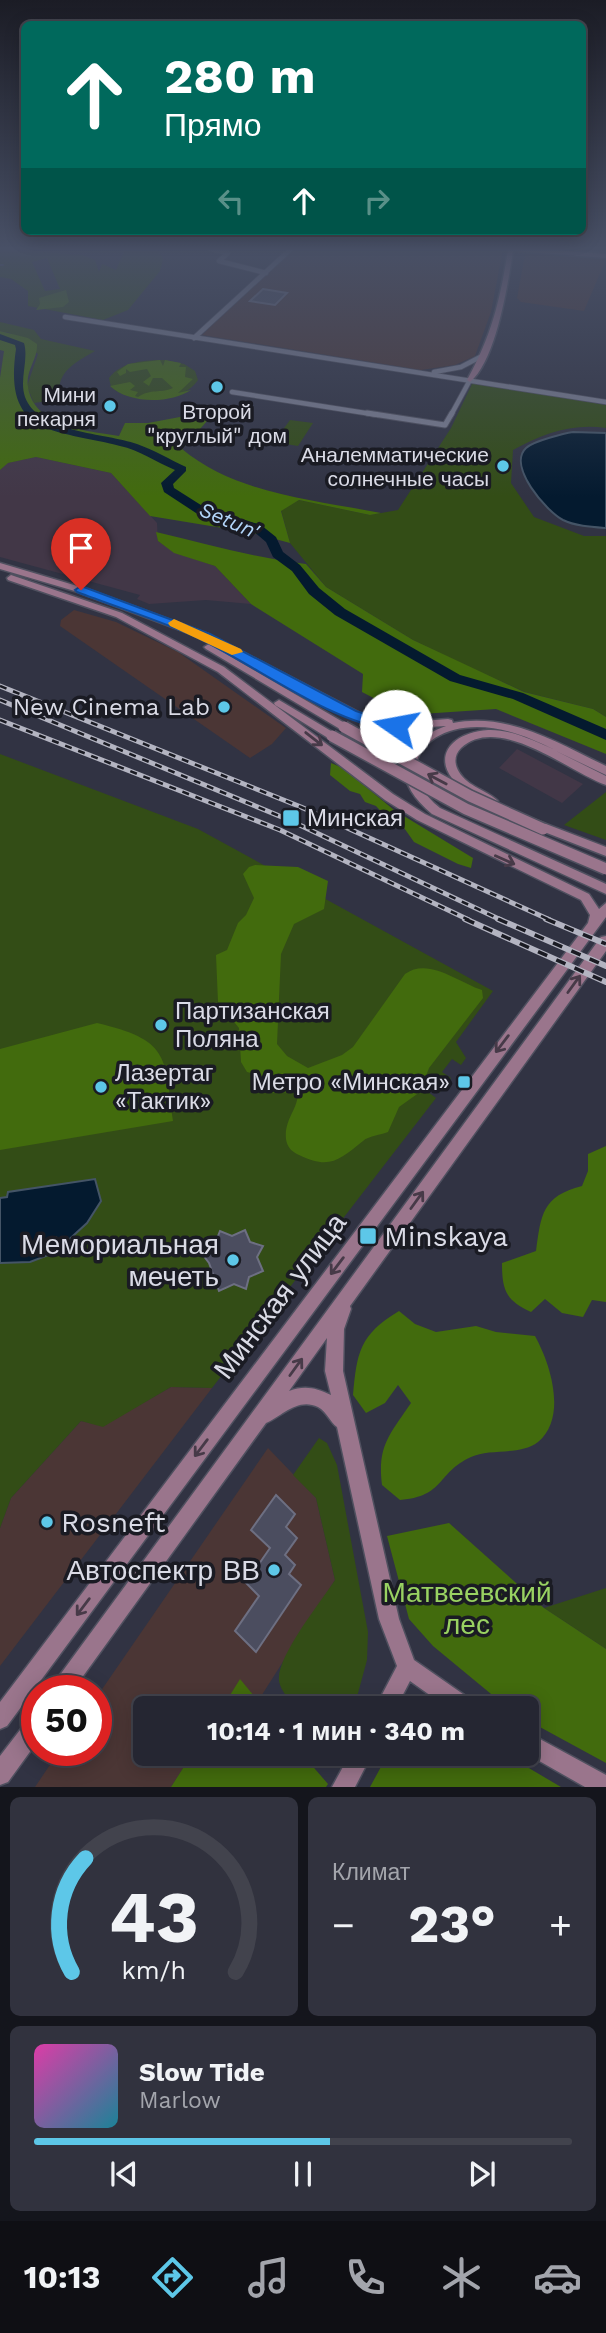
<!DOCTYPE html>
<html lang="ru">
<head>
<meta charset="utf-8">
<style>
  :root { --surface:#252632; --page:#31323e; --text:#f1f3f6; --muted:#a3a5ac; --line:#42434d; --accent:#5dc7e8 }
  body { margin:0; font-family:"Work Sans",sans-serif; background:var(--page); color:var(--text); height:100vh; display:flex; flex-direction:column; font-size:26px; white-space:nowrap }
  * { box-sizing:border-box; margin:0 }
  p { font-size:23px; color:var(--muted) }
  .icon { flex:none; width:38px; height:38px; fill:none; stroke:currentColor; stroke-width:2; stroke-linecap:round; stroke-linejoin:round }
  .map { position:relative; height:1787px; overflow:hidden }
  .details { display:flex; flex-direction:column; gap:10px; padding:10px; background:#14151c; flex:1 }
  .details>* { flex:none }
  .guide { position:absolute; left:21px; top:21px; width:565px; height:214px; border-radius:10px; box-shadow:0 4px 18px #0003,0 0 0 2px var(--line); background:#00695c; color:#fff; overflow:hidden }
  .speed { position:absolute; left:21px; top:1675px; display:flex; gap:14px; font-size:35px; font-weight:700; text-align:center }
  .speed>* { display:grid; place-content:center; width:91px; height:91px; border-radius:50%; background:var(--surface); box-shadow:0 4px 18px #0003,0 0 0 2px var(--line); line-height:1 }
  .speed .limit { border:10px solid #d22; background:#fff; color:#111 }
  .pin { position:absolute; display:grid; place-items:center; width:60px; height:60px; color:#fff; margin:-72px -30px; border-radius:50% 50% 50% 0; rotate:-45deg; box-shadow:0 0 7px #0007 }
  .pin .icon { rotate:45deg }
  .me { position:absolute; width:77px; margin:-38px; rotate:282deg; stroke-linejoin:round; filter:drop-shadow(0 0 5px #0008) }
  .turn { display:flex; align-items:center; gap:24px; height:147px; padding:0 28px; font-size:32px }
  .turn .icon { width:91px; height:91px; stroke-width:2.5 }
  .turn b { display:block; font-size:49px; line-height:60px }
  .lanes { display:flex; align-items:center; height:66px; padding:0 28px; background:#0003; justify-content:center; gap:35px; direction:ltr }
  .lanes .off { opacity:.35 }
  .big { font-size:52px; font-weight:700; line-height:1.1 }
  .details .widget { flex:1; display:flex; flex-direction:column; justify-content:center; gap:10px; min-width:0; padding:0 24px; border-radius:10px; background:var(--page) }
  .details .dial { align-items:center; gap:0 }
  .dial svg { height:182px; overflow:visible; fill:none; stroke:var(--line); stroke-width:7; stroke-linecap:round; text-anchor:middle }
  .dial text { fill:var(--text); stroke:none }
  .song { display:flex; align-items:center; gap:21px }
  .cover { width:84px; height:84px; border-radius:10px; background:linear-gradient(135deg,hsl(320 70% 55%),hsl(190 70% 35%)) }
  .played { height:7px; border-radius:4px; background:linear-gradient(90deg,var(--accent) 55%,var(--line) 55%) }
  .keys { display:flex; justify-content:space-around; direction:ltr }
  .heat { display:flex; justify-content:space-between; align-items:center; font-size:38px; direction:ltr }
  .details .tiles { flex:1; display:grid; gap:10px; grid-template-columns:1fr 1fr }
  .widget:last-child { grid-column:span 2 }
  .trip { position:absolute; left:133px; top:1696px; width:406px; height:70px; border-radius:10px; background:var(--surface); box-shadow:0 4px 18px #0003,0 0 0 2px var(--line); font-weight:700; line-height:70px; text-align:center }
  .tabs { display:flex; height:112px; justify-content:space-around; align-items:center; background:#0f0f14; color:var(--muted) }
  .tabs .icon { width:49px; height:49px }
  .tabs .current { color:var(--accent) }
  .tabs b { font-size:32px; color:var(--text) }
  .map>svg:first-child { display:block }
</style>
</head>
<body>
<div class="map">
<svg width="606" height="1787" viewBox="0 0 606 1787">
  <rect width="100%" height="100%" fill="#313343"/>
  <path fill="#4b3635" d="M296 247 503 249 491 312 475 356 455 365 421 370 202 335Z
    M526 249 606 259 584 311 521 302 517 298Z
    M74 610 116 622 178 652 286 728 272 744 250 758 60 626 61 620Z
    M171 1387 212 1388 0 1666V1528L11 1498 81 1421 103 1426Z
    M268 1448 316 1498 335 1580 258 1701 240 1680 222 1708H145V1754H192L171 1787H35L60 1750H96V1698Z"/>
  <path fill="#423747" d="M36 457 111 473 157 523 158 541 174 552 215 566 251 604 206 600 149 604 137 599 140 595 0 557V470L7 463Z
    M517 749 583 784 562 803 499 768Z"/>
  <path fill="#334d16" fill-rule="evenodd" d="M116 247H156L163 259 160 271 128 310 103 320 28 306V291L11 279 0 277V249L83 255 95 260 99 272 102 264 116 270 124 252ZM47 258 60 289 45 291 32 262Z
    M0 322 34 330 41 339 95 351C76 362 52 374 62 399L34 403 27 386 38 354 10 333 0 331Z
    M165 360 184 364 195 371 198 380C183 404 130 404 111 387L109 378C122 361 146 360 165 360Z
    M473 382 606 405V428C572 423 542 434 513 450L511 483 534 517 584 536H606V717L593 709 525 692 460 663 413 640 326 587 290 543 281 510 299 500 370 515 398 510 451 428Z
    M290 420 313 423 298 446 274 442Z
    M0 754 198 829 493 991 456 1042 466 1058 461 1065 452 1059 442 1072 451 1078 439 1093 431 1088 428 1092 436 1098 212 1388 171 1387 103 1427 81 1421 11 1498 0 1528Z
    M606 792V840L564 825Z
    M319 1438 327 1443 337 1465 368 1632 367 1660 354 1708H297C290 1700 281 1692 279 1681 276 1657 321 1602 335 1580L316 1498 293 1475Z
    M606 1588V1649L544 1608Z"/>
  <path fill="#426b0d" d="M66 290 69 302 63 307 36 310 40 304 39 298Z
    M0 331 28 338 37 344C38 359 25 371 28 387 34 427 88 431 119 436L125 423H148L217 410 182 449C236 494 314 500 381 513L370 515 299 500 281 511 290 543 253 533 150 516 111 473 36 457 8 463 0 470V378L4 351 0 350Z
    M160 360 163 366 165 360 181 363 179 367H186L185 377 193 379 178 393 191 390C170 404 129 404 110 386L130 382 135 386 130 390 138 392 135 396 138 397C152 388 159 394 173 388L162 378H153L149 386 143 382 151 376 147 369 130 372 126 369V373L120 376 117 372 128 364Z
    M156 532C206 544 256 558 306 564L326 587 413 640 524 692 593 709 606 717V754L496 709 421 714 389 706 362 692 363 674 251 604 215 566 174 553 158 541Z
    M331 763 343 768 394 810 473 858 471 868 458 864 414 842 402 825 387 818 376 806 365 802 360 794 350 791 330 775Z
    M255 865 298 867 328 881 324 909 294 924 281 954 277 1044 287 1056 308 1068 342 1055 353 1047 405 974C428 957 458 982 482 990L483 998 429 1068 420 1092 399 1107 388 1132C381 1135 368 1136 363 1141 339 1160 330 1170 299 1155 292 1152 287 1147 286 1139 284 1119 298 1110 298 1092L272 1093 259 1075 247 1072 241 1062 239 1028 218 1002 216 955 227 950 238 923 246 915 254 898 243 874 249 867Z
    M97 1023C168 1040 165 1054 173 1121L0 1150V1049Z
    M606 1146V1302L592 1300 583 1317 562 1313 545 1299 531 1312C506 1300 502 1291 502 1263L536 1251C541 1215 542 1196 582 1186L588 1171V1154Z
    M399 1311 415 1324 436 1332 476 1326 496 1332 535 1336C550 1363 568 1417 538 1442 520 1456 489 1448 471 1457 436 1473 446 1496 400 1500L382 1485C377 1446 390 1434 411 1403L398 1385 385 1403 366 1413 353 1395C357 1353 359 1335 399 1311Z
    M449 1523 544 1608 606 1649V1763L527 1720V1708H508L433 1646 409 1619 387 1536Z
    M240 1679 264 1708H222Z
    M192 1754H302L328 1784 326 1787H171Z
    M388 1754H505L561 1787H370Z"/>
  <path fill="#041a2f" stroke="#445466" stroke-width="2" d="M573 432 606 433V528C592 527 575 526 563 520 546 511 507 466 526 448 533 441 566 433 573 432Z
    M95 1179 101 1201 87 1223 63 1245 56 1237 52 1238 45 1246 51 1254 30 1262 0 1263V1198L7 1197 8 1192Z"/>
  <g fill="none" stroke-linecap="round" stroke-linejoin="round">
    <path stroke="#445466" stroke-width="2" d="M0 265H3"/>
    <path fill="#041a2f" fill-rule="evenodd" d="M0 334 24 343C29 360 19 379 25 397 38 433 106 433 137 444 154 450 169 459 186 467V471L173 484 174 488 204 507 261 525 276 537 283 552 300 565 319 588 345 609 460 675 523 693 606 729V740L513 699 450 681 335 615 309 594 292 571 273 557 266 542 253 531 196 513 164 492 161 483 175 470C156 462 139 450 120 446 54 429 3 437 16 349L15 345 0 340Z"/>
  </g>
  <path fill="#4b4d5f" stroke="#6d6f82" stroke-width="2" d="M263 289 287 293 275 305 250 301Z
    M245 1230 250 1242 263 1246 257 1257 263 1271 249 1277 246 1289 234 1284 219 1291 209 1263 200 1251 214 1246 220 1231 232 1236Z
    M276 1495 295 1514 286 1527 297 1538 285 1555 295 1565 289 1574 301 1585 256 1652 235 1631 259 1596 246 1583 270 1548 251 1530Z"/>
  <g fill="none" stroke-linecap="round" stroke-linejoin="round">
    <g stroke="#4f505f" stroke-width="6">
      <path id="street-far1" d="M211 249 228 253 219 261 266 273
        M65 317 606 402
        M194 338 293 247
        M434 372 461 367 484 355
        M232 392 378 415
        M451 415 470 380"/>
    </g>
    <g stroke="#4f505f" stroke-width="7">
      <path id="street" d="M367 413 445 425 452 413"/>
    </g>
    <g stroke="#4f505f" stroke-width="3">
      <path id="secondary" d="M486 247H514L606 254V258L513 251C508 284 496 361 470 382L467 380C492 335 500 300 508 250Z
        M0 563 84 588 208 634 368 717 396 723 448 719 452 720 453 723C508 712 558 743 606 766V775L556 751 606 776V785C569 772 499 713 461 748 454 755 454 764 459 772 468 787 487 790 498 801L496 804C487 805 479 799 472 795 429 770 440 734 488 730 510 729 535 741 555 750 531 738 504 727 477 727 424 727 391 769 440 808L606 884V894L432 814C391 780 396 744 446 726L396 729 361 722 202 638 78 592 0 569Z
        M11 575 122 613 224 667 393 794 425 814 589 894 599 909 606 903V917L7 1726 0 1729V1702L588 923 590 915 581 900 417 820 385 800 218 672 116 617 8 580 7 578Z
        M209 644 348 725 349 727 348 729H340L206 649 204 647Z
        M279 700 336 734 337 736 336 738H328L275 705 274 703Z
        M533 819 606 847V856L529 826 527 823 529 820Z
        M606 936V951L350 1306 351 1309 344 1329 343 1371 399 1619 414 1660 473 1701 476 1708H448L410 1681 396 1708H375L397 1666 379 1619 337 1427C330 1422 327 1412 318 1407 298 1397 282 1416 266 1423L73 1690H51L54 1683 601 937ZM327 1338 325 1371 331 1395C316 1388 305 1385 289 1391Z
        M37 1714V1742L8 1782 0 1785V1756L30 1717Z
        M527 1732 606 1775V1787H585L527 1754Z
        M350 1754H372L355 1787H332Z"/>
    </g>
    <use href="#street-far1" stroke="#7d8093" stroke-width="4.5"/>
    <use href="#street" stroke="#7d8093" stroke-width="5"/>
    <use href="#secondary" fill="#9a758c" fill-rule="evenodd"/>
    <g stroke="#b3b4c1" stroke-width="5">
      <path id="rail-far1" d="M0 686 301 807 550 920
        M0 700 289 820 501 920
        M0 720 280 830 469 920"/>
    </g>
    <g stroke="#b3b4c1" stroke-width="6">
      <path id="rail" d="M465 919 606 982
        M498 919 606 966
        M546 919 606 944"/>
    </g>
    <use href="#rail-far1" stroke="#1a1b23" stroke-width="2.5" stroke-dasharray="7" stroke-linecap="butt"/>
    <use href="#rail" stroke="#1a1b23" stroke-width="3.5" stroke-dasharray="10" stroke-linecap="butt"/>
    <g stroke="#4f505f" stroke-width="14" stroke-linecap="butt">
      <path id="secondary-bridge" d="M344 727 470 796 543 829
        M332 736 466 809 606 869"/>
    </g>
    <use href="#secondary-bridge" stroke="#9a758c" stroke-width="11"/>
  </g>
  <defs><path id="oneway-shaft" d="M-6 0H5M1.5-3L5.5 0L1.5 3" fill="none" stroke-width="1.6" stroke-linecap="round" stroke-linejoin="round" transform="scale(1.75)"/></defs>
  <g stroke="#473a48">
    <use href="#oneway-shaft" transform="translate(314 739) rotate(38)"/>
    <use href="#oneway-shaft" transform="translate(437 779) rotate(-152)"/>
    <use href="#oneway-shaft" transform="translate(505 860) rotate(24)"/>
    <use href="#oneway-shaft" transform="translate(574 984) rotate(-54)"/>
    <use href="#oneway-shaft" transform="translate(502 1044) rotate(127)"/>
    <use href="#oneway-shaft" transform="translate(417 1200) rotate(-54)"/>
    <use href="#oneway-shaft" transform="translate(337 1266) rotate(127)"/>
    <use href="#oneway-shaft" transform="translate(296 1367) rotate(-54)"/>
    <use href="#oneway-shaft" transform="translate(201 1448) rotate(127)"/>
    <use href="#oneway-shaft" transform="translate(83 1607) rotate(127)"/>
  </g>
  <linearGradient id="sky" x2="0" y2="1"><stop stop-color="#1b1c25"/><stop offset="0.5" stop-color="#485066"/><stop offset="1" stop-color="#485066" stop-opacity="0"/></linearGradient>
  <rect width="606" height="497" fill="url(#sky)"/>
  <path fill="#1a73e8" stroke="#114b97" stroke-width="2" d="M81 586 210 634 356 711 403 726 396 731C329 722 263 670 202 640 163 621 118 608 77 592L75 590Z"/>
  <path fill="#f59e0b" d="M174 619 241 649 243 652 232 655 170 626 168 623Z"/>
  <g fill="#5dc7e8" stroke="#1a1b23" stroke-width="2.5">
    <circle cx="217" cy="387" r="7"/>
    <circle cx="110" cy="406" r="7"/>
    <circle cx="503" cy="466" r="7"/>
    <circle cx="224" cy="707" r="7"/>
    <rect x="282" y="809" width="18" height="18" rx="3.5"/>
    <circle cx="161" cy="1025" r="7"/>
    <rect x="457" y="1075" width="14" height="14" rx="3.5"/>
    <circle cx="101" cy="1087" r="7"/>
    <rect x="359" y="1227" width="18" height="18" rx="3.5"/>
    <circle cx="233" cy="1260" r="7"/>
    <circle cx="47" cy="1522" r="7"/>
    <circle cx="274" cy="1570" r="7"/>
  </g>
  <g text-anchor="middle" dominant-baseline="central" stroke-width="7" stroke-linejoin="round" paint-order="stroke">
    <g font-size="21" fill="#dadbe6" stroke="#1a1b23" text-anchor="end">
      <text x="96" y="394">Мини<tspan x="96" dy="24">пекарня</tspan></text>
      <text x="217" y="411" text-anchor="middle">Второй<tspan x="217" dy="24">"круглый" дом</tspan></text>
      <text x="489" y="454">Аналемматические<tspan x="489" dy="24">солнечные часы</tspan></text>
    </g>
    <g font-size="21" font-style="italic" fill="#b3d6fa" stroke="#1a1b23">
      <text transform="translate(229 520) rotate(23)">Setun'</text>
    </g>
    <g font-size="24" fill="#dadbe6" stroke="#1a1b23" text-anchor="start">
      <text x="210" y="707" text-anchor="end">New Cinema Lab</text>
      <text x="307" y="818">Минская</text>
      <text x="175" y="1011">Партизанская<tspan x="175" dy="28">Поляна</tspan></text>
      <text x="115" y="1073">Лазертаг<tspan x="115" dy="28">«Тактик»</tspan></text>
      <text x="450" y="1082" text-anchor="end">Метро «Минская»</text>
    </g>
    <g font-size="28" fill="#dadbe6" stroke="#1a1b23" text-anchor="start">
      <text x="384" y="1236">Minskaya</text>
      <text x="219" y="1244" text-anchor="end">Мемориальная<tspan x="219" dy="32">мечеть</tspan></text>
      <text x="61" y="1522">Rosneft</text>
      <text x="260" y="1570" text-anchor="end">Автоспектр ВВ</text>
    </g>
    <g font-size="28" fill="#dadbe6" stroke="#1a1b23">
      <text transform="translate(280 1296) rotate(-53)">Минская улица</text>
    </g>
    <g font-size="28" fill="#99d262" stroke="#1a1b23">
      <text x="467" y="1592">Матвеевский<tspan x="467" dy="32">лес</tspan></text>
    </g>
  </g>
</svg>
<div class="speed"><div class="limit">50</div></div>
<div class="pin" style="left:81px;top:590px;background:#d93025"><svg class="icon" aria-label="arrive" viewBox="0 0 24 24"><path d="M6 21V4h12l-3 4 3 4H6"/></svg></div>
<svg class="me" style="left:396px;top:726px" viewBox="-20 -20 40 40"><circle r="19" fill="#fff"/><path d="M0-13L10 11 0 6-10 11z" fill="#1a73e8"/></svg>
<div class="trip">10:14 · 1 мин · 340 m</div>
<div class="guide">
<div class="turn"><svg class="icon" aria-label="ahead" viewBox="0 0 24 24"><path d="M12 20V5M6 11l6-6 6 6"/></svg><div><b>280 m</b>Прямо</div></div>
<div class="lanes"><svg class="icon off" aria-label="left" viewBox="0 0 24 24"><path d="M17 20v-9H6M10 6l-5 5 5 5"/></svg><svg class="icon" aria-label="ahead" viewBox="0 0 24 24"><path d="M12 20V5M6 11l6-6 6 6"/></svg><svg class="icon off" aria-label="right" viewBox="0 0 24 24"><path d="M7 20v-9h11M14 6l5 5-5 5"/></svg></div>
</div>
</div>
<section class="details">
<div class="tiles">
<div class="widget dial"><svg viewBox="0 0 100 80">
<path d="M14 69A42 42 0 1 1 86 69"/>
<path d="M14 69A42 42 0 0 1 20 19" stroke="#5dc7e8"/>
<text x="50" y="56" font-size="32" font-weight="700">43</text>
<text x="50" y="72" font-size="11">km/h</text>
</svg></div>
<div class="widget"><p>Климат</p>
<div class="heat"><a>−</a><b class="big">23°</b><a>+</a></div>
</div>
<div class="widget">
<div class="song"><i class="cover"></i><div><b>Slow Tide</b><p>Marlow</p></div></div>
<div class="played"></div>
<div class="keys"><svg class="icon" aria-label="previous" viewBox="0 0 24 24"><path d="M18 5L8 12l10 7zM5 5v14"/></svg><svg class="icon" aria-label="pause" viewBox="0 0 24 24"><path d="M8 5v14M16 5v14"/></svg><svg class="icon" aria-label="next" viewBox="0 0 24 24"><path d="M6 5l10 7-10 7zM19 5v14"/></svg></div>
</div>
</div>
</section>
<nav class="tabs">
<b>10:13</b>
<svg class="icon current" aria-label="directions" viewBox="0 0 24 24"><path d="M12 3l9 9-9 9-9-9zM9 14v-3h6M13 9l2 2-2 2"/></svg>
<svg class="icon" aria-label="music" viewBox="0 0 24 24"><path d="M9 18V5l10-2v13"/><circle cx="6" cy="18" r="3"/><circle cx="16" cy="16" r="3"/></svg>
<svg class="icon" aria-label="phone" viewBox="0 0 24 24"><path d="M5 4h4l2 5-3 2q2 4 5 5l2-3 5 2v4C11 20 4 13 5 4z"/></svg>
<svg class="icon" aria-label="climate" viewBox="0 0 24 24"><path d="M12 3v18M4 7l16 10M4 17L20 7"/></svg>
<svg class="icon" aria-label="car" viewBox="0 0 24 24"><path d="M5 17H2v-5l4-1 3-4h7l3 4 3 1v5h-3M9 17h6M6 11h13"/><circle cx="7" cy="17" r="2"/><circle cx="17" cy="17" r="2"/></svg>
</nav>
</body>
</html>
